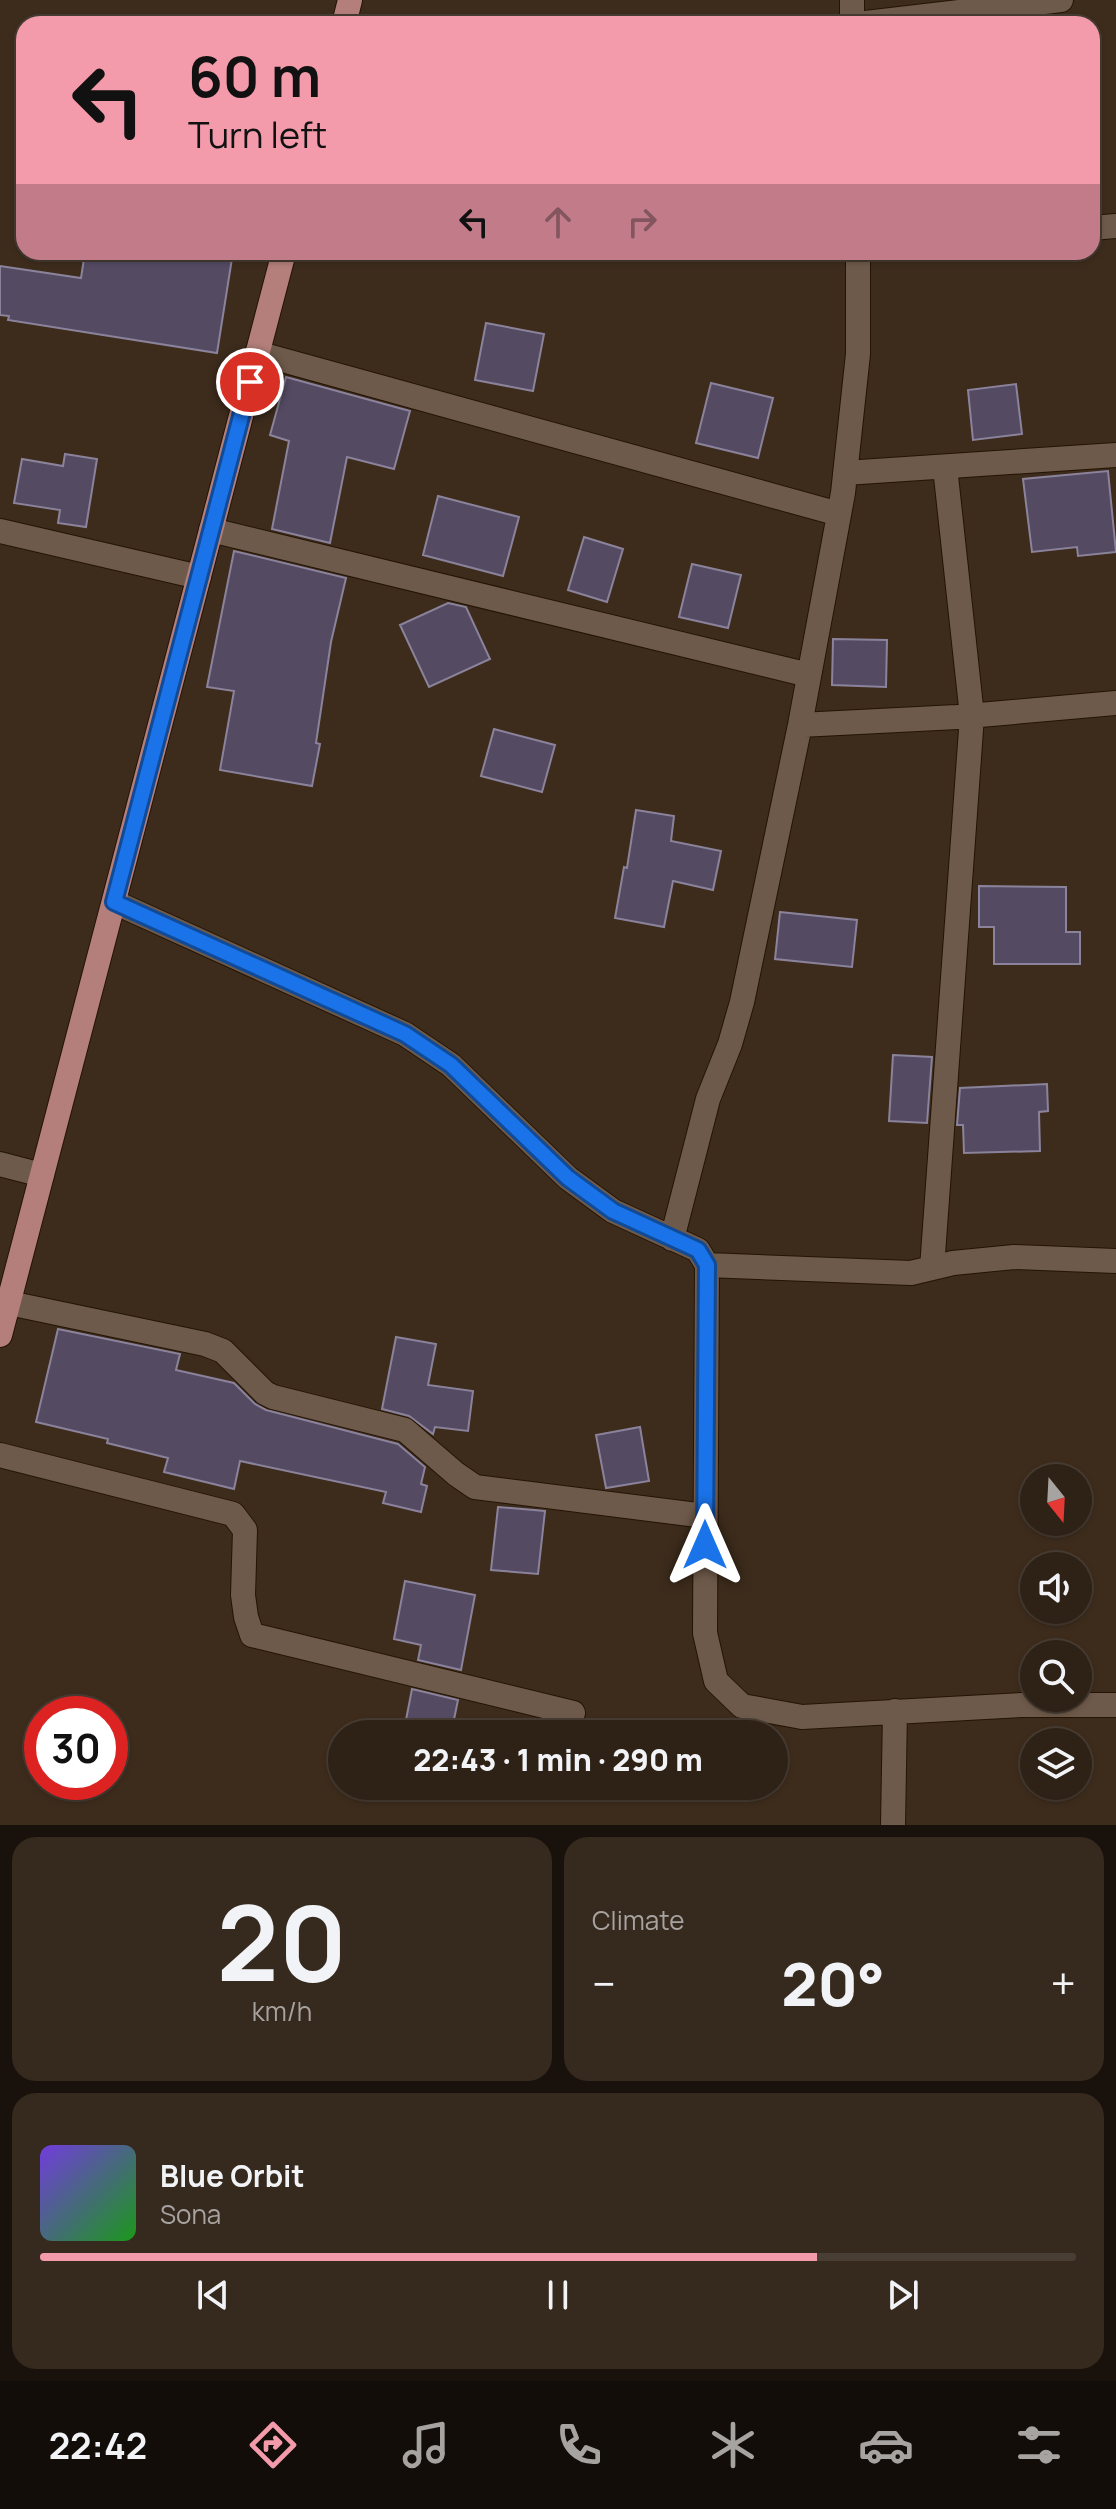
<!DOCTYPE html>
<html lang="en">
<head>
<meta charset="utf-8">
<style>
  :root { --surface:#2e2115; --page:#36291e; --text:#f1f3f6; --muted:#a7a3a0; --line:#493e34; --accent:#f39aab }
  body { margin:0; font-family:Manrope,sans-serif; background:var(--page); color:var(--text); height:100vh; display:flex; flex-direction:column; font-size:30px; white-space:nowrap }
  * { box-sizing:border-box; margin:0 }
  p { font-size:26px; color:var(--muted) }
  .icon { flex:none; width:44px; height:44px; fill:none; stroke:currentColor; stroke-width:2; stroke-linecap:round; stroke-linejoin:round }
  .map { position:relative; height:1825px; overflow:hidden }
  .panel { display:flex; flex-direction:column; gap:12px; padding:12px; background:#19120c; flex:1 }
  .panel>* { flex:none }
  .guide { position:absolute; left:16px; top:16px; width:1084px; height:244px; border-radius:24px; box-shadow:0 2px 6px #0004,0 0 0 2px var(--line); background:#f39aab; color:#111; overflow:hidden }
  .needle { width:52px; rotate:162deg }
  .tools { position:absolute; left:1020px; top:1464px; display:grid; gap:16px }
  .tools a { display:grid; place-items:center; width:72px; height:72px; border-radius:50%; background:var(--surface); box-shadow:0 2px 6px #0004,0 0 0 2px var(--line); font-size:40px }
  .speed { position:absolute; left:24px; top:1696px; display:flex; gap:16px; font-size:40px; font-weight:700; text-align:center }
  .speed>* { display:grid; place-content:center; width:104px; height:104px; border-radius:50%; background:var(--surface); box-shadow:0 2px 6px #0004,0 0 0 2px var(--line); line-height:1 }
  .speed .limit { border:12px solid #d22; background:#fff; color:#111 }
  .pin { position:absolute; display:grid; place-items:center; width:68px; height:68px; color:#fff; margin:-34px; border:4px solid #fff; border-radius:50%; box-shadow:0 2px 8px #0007 }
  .me { position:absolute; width:88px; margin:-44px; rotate:0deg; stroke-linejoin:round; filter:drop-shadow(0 0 6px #0008) }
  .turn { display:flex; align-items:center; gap:28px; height:168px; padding:0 40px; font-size:36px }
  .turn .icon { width:104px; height:104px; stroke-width:2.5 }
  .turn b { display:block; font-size:56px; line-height:68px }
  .lanes { display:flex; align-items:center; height:76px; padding:0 40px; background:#0003; justify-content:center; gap:40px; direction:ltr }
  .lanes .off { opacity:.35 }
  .big { font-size:60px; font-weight:800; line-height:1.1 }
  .panel .widget { flex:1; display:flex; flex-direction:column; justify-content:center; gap:12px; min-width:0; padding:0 28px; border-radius:24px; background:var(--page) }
  .panel .dial { align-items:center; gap:0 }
  .dial b { font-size:104px; line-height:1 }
  .song { display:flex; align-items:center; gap:24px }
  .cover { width:96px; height:96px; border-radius:12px; background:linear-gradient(135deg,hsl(260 70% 55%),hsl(120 70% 35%)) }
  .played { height:8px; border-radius:4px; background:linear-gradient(90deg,var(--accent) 75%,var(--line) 75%) }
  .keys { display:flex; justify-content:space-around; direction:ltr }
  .heat { display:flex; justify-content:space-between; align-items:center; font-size:44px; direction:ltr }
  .panel .tiles { flex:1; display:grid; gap:12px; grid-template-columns:1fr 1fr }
  .widget:last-child { grid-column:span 2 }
  .trip { position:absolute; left:328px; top:1720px; width:460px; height:80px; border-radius:40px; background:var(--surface); box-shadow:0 2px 6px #0004,0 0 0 2px var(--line); font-weight:800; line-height:80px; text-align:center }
  .tab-bar { display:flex; height:128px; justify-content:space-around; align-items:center; background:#120d08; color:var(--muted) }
  .tab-bar .icon { width:56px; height:56px }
  .tab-bar .selected { color:var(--accent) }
  .tab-bar b { font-size:36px; color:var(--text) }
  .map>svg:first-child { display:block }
</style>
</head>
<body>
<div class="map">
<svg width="1116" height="1825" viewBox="0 0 1116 1825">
  <rect width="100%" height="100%" fill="#3d2c1c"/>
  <path fill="#544b63" stroke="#8b839b" stroke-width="2" d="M85 252H233L217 353 8 320 9 316 0 315V266L81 278Z
    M486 323 544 334 533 391 475 380Z
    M286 377 410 411 394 469 347 457 330 543 272 529 289 441 270 435Z
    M711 383 773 398 758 458 696 443Z
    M1016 384 1022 434 973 440 968 390Z
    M65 454 97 459 86 527 58 523 60 510 14 503 22 459 63 466Z
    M1108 471 1116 552 1078 556 1077 547 1032 552 1023 479Z
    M438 496 519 517 503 576 423 555Z
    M584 537 623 549 607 602 568 590Z
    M234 551 346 578 331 642 316 743 320 744 312 786 220 770 234 691 207 687Z
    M692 564 741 575 728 628 679 617Z
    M448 603 466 607 490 659 429 687 400 625Z
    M833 639 887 640 886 687 832 685Z
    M494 729 555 745 542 792 481 776Z
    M636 810 674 816 671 841 721 851 713 890 673 881 664 927 615 918 624 867 627 868Z
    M979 886 1066 887V932H1080V964H994V927H979Z
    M780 912 857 920 852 967 775 959Z
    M893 1055 932 1057 927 1123 889 1121Z
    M1047 1084 1048 1111 1039 1112 1040 1151 964 1153 963 1125H957L960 1088Z
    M58 1329 180 1354 176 1370 234 1383 255 1404 266 1410 398 1444 425 1467 421 1484 427 1486 421 1512 383 1503 386 1492 240 1461 234 1489 164 1472 168 1458 107 1443 108 1439 36 1422Z
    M396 1337 436 1344 428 1385 473 1391 468 1431 435 1427 433 1434 409 1416 382 1409Z
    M640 1427 649 1481 606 1488 596 1435Z
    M498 1507 545 1511 538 1574 491 1570Z
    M405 1581 475 1595 461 1670 418 1660 421 1645 394 1639Z
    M412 1689 458 1700 451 1734 405 1725Z"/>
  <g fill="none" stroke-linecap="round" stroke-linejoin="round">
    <g stroke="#241405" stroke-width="26">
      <path id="minor" d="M852 0V24
        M857 24 1061 0
        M1092 228 1116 226
        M257 353 839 514
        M845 473 1116 455
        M211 530 809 675
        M0 531 199 577
        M800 725 957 717 1116 703
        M114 902 405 1034 451 1065 568 1178 613 1211 698 1250 707 1265 705 1633 716 1681 742 1706 802 1717 1021 1705H1116
        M0 1164 42 1175
        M672 1239 708 1099 730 1044 742 1002 800 725 843 493 858 354V252
        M707 1265 911 1273 953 1263 1014 1257 1116 1261
        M932 1268 972 716 945 467
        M9 1303 205 1344 223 1351 265 1393 273 1397 405 1430 456 1474 475 1487 705 1516
        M0 1455 233 1514 245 1530 243 1595 246 1617 252 1635 573 1713
        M893 1825 895 1711"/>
    </g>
    <g stroke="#241405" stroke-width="26">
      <path id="major" d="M344 24 350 0
        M0 1335 284 252"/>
    </g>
    <use href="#minor" stroke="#6e5a4a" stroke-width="24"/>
    <use href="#major" stroke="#b47f7b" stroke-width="24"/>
  </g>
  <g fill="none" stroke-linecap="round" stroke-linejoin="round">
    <g stroke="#114b97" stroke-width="20">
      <path id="route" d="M250 382 114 902 405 1034 451 1065 568 1178 613 1211 698 1250 707 1265 705 1545"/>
    </g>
    <use href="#route" stroke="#1a73e8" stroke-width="14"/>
  </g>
</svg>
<div class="tools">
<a><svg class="needle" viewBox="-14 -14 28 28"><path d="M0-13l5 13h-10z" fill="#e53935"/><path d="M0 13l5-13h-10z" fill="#a7a3a0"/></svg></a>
<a><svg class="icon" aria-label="sound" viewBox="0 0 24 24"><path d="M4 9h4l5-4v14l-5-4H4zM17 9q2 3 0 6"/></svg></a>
<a><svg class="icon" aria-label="search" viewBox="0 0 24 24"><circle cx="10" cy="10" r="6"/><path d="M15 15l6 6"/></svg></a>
<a><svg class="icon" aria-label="layers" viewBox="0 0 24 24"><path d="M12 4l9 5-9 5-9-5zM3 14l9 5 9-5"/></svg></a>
</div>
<div class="speed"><div class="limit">30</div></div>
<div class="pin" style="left:250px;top:382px;background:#d93025"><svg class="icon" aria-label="arrive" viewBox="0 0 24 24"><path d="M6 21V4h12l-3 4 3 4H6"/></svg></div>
<svg class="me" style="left:705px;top:1545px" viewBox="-20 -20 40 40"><path d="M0-17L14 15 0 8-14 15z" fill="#1a73e8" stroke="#fff" stroke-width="4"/></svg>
<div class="trip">22:43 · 1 min · 290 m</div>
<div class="guide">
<div class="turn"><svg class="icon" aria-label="left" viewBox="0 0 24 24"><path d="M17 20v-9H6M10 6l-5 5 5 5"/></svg><div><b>60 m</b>Turn left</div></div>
<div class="lanes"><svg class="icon" aria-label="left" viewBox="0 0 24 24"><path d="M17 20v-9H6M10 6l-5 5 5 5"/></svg><svg class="icon off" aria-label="ahead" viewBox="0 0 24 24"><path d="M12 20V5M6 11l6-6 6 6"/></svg><svg class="icon off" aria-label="right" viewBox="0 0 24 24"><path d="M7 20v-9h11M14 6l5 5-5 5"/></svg></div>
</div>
</div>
<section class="panel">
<div class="tiles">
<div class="widget dial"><b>20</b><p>km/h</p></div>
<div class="widget"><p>Climate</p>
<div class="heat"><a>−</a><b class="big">20°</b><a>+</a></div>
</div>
<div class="widget">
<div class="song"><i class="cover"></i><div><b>Blue Orbit</b><p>Sona</p></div></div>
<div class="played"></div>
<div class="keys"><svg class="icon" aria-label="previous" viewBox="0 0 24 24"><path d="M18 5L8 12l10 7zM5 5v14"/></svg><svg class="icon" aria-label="pause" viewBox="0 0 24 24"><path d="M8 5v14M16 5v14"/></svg><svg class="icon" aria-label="next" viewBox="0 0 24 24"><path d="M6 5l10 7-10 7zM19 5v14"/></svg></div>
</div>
</div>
</section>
<nav class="tab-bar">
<b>22:42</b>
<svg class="icon selected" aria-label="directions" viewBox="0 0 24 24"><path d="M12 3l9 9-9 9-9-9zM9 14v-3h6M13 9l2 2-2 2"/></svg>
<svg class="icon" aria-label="music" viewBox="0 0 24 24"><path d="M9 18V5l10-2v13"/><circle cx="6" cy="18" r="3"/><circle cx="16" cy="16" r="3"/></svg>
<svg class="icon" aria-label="phone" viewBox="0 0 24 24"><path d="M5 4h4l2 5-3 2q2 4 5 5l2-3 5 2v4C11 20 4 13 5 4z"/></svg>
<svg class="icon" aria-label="climate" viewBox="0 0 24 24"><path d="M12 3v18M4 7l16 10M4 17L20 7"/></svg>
<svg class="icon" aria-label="car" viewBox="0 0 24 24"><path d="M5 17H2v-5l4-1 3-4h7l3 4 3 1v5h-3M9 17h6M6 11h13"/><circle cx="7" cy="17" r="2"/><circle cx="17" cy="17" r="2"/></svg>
<svg class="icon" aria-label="filters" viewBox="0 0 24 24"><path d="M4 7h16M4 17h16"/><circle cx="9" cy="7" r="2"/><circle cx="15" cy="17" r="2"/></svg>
</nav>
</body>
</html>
